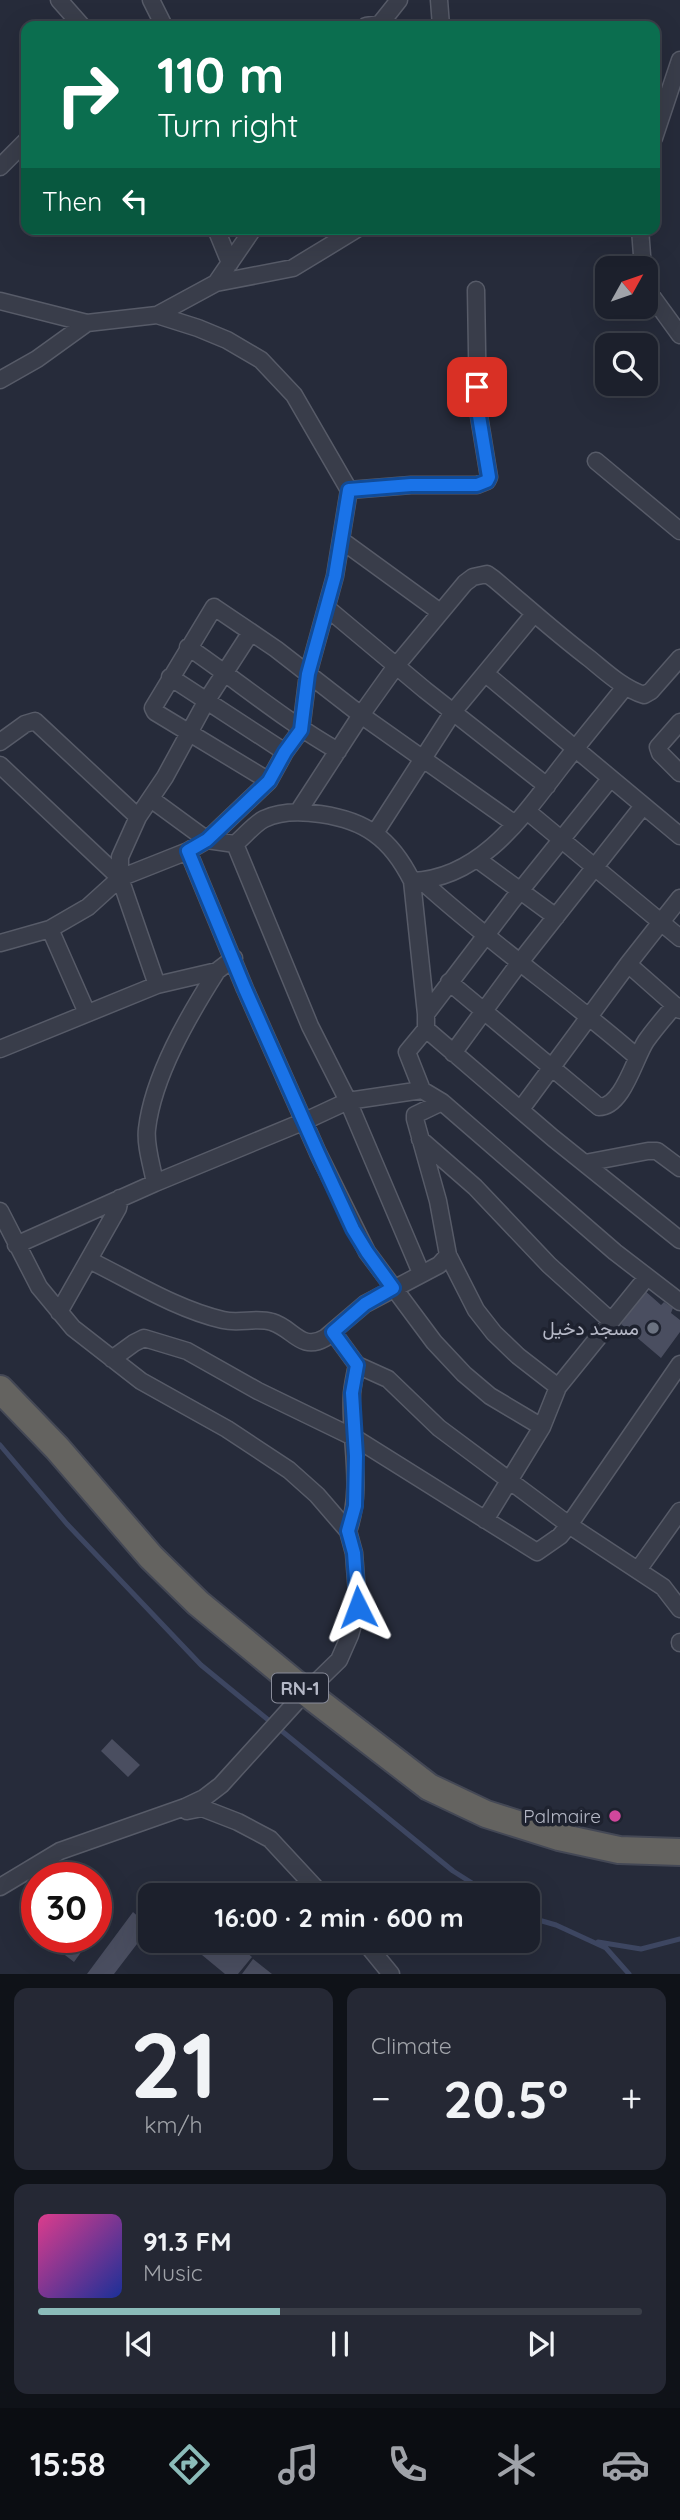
<!DOCTYPE html>
<html lang="en">
<head>
<meta charset="utf-8">
<style>
  :root { --surface:#1c202c; --page:#252834; --text:#f1f3f6; --muted:#a0a3a9; --line:#3a3e48; --accent:#8bbbb9 }
  body { margin:0; font-family:Quicksand,Vazirmatn,sans-serif; background:var(--page); color:var(--text); height:100vh; display:flex; flex-direction:column; font-size:26px; white-space:nowrap }
  * { box-sizing:border-box; margin:0 }
  p { font-size:23px; color:var(--muted) }
  .icon { flex:none; width:38px; height:38px; fill:none; stroke:currentColor; stroke-width:2; stroke-linecap:round; stroke-linejoin:round }
  .map { position:relative; height:1974px; overflow:hidden }
  .details { display:flex; flex-direction:column; gap:14px; padding:14px; background:#0f1218; flex:1 }
  .details>* { flex:none }
  .banner { position:absolute; left:21px; top:21px; width:639px; height:214px; border-radius:14px; box-shadow:0 7px 28px #0002,0 0 0 2px var(--line); background:#0b6e4f; color:#fff; overflow:hidden }
  .needle { width:46px; rotate:50deg }
  .controls { position:absolute; left:595px; top:256px; display:grid; gap:14px }
  .controls a { display:grid; place-items:center; width:63px; height:63px; border-radius:14px; background:var(--surface); box-shadow:0 7px 28px #0002,0 0 0 2px var(--line); font-size:35px }
  .speed { position:absolute; left:21px; top:1862px; display:flex; gap:14px; font-size:35px; font-weight:700; text-align:center }
  .speed>* { display:grid; place-content:center; width:91px; height:91px; border-radius:50%; background:var(--surface); box-shadow:0 7px 28px #0002,0 0 0 2px var(--line); line-height:1 }
  .speed .limit { border:10px solid #d22; background:#fff; color:#111 }
  .pin { position:absolute; display:grid; place-items:center; width:60px; height:60px; color:#fff; margin:-30px; border-radius:14px; box-shadow:0 4px 10px #0006 }
  .me { position:absolute; width:77px; margin:-38px; rotate:357deg; stroke-linejoin:round; filter:drop-shadow(0 0 5px #0008) }
  .turn { display:flex; align-items:center; gap:24px; height:147px; padding:0 21px; font-size:32px }
  .turn .icon { width:91px; height:91px; stroke-width:2.5 }
  .turn b { display:block; font-size:49px; line-height:60px }
  .then { display:flex; align-items:center; height:66px; padding:0 21px; background:#0003; gap:14px; font-size:26px }
  .big { font-size:52px; font-weight:700; line-height:1.1 }
  .details .tile { flex:1; display:flex; flex-direction:column; justify-content:center; gap:10px; min-width:0; padding:0 24px; border-radius:14px; background:var(--page) }
  .details .dial { align-items:center; gap:0 }
  .dial b { font-size:91px; line-height:1 }
  .song { display:flex; align-items:center; gap:21px }
  .cover { width:84px; height:84px; border-radius:10px; background:linear-gradient(135deg,hsl(330 70% 55%),hsl(230 70% 35%)) }
  .played { height:7px; border-radius:4px; background:linear-gradient(90deg,var(--accent) 40%,var(--line) 40%) }
  .keys { display:flex; justify-content:space-around; direction:ltr }
  .heat { display:flex; justify-content:space-between; align-items:center; font-size:38px; direction:ltr }
  .details .tiles { flex:1; display:grid; gap:14px; grid-template-columns:1fr 1fr }
  .tile:last-child { grid-column:span 2 }
  .trip { position:absolute; left:138px; top:1883px; width:402px; height:70px; border-radius:14px; background:var(--surface); box-shadow:0 7px 28px #0002,0 0 0 2px var(--line); font-weight:700; line-height:70px; text-align:center }
  .menu { display:flex; height:112px; justify-content:space-around; align-items:center; background:#0b0d12; color:var(--muted) }
  .menu .icon { width:49px; height:49px }
  .menu .on { color:var(--accent) }
  .menu b { font-size:32px; color:var(--text) }
  .map>svg:first-child { display:block }
</style>
</head>
<body>
<div class="map">
<svg width="680" height="1974" viewBox="0 0 680 1974">
  <rect width="100%" height="100%" fill="#262b3a"/>
  <g fill="none" stroke-linecap="round" stroke-linejoin="round">
    <path stroke="#3d4661" stroke-width="5" d="M0 1445 67 1524 201 1665 453 1871 491 1895
      M528 1917 556 1925 606 1948 629 1974
      M598 1942 641 1949 680 1939"/>
  </g>
  <path fill="#4a4e60" d="M644 1290 661 1305 664 1302 673 1308 671 1313 680 1320V1332L661 1358 621 1324Z
    M112 1739 140 1765 128 1777 101 1751Z
    M53 1862 70 1878H42Z
    M96 1901 110 1912 96 1931Z
    M133 1912 150 1927 114 1974H87Z
    M52 1937H92L74 1962 48 1942Z
    M213 1941H233L252 1957 238 1974H225L202 1955Z
    M253 1959 272 1974H242Z"/>
  <g fill="none" stroke-linecap="round" stroke-linejoin="round">
    <g stroke="#575b68" stroke-width="19">
      <path id="minor" d="M59 0 82 26
        M151 0 164 26
        M439 0 441 26
        M366 26 380 24 399 0
        M654 138 680 60
        M0 167 26 141
        M216 229 230 263
        M640 229 643 268
        M646 276 651 295 680 335
        M216 283 253 229
        M0 301 87 323 157 315 216 283 293 268 357 229
        M0 380 37 359 87 323
        M596 461 680 531
        M349 490 411 485H477L487 481 489 477 478 410 476 290
        M341 540 440 612
        M327 608 425 690 547 786
        M188 647C238 681 285 721 338 751
        M486 674 680 836
        M170 677 285 752
        M680 722 658 747 660 753 680 773
        M0 742 25 724 35 721 138 817
        M0 765 120 878
        M269 781 155 712 153 708 214 607 276 649 361 715 515 824
        M151 799 207 840 269 781 285 752 301 730 308 674 335 576 349 490 294 395 261 360 227 340 198 328 157 315
        M527 811 680 938
        M298 812 361 715 396 666 465 583 473 577 487 574 494 579C526 606 557 634 590 659 607 673 623 688 644 695L651 691 680 658
        M375 833 453 712 534 614
        M235 844 310 1026 348 1101 421 1273
        M188 851 245 989 318 1153 367 1252 434 1342 464 1374 490 1396 542 1427
        M477 859 556 917
        M412 881C482 879 525 813 564 763 584 737 605 712 625 687
        M422 881C491 944 567 996 637 1057
        M50 929 87 1013
        M0 943 50 929 88 907 120 878 188 851 207 840 235 844C244 837 254 824 264 819 293 805 350 815 375 834 392 846 403 863 412 881L426 1014V1029L407 1052 422 1090 442 1102 615 1252 680 1302
        M628 964 680 1010
        M449 982 599 1107C623 1107 635 1057 646 1041 655 1028 665 1017 675 1005
        M157 985 120 878V857L138 817 165 777 207 700 251 632
        M426 1014 512 901 610 779
        M426 1029 553 1138 680 1240
        M0 1049 157 985 217 971 234 958
        M453 1053 520 962 643 806
        M442 1102 415 1115V1119L438 1201 448 1255 476 1310 494 1333 518 1356 558 1387
        M521 1109 628 964 680 898
        M420 1139 475 1187 549 1265 610 1320
        M585 1163 648 1151H657L680 1168
        M155 1183C152 1166 145 1145 147 1129 153 1076 189 1015 217 971
        M0 1211 39 1287 73 1328 141 1381 227 1429 289 1470 317 1495 348 1531 354 1553 358 1607 350 1635 339 1660 298 1700 221 1785 204 1798 185 1807 60 1851 0 1887
        M16 1245 155 1183 305 1121 348 1101 422 1090
        M89 1260C132 1281 176 1309 223 1320 240 1324 256 1317 272 1322 293 1328 301 1352 325 1338L365 1304 439 1265 448 1255
        M59 1312 118 1208 120 1198
        M333 1332 357 1365 388 1379 439 1428 569 1525 663 1587 680 1609
        M112 1359 134 1343 144 1338 187 1351 258 1391 355 1438 537 1552 560 1536 569 1525 680 1364
        M485 1520 542 1427 558 1387 647 1277
        M348 1531C364 1486 349 1439 352 1393 353 1384 355 1374 357 1365
        M638 1570 680 1511
        M680 1642V1643
        M187 1811 202 1808 238 1822 270 1839 322 1895
        M364 1941 391 1974"/>
    </g>
    <g stroke="#444855" stroke-width="30">
      <path id="trunk" d="M0 1389 57 1448 151 1557 198 1603 307 1693 429 1787 486 1814 559 1837 619 1850 680 1852"/>
    </g>
    <use href="#minor" stroke="#393d4a" stroke-width="16"/>
    <use href="#trunk" stroke="#646360" stroke-width="26"/>
  </g>
  <g fill="none" stroke-linecap="round" stroke-linejoin="round">
    <g stroke="#114b97" stroke-width="18">
      <path id="route" d="M358 1607 354 1553 348 1531 355 1506 356 1456 352 1393 357 1365 333 1332 365 1304 393 1288 367 1252 353 1229 318 1153 245 989 188 851 207 840 269 781 285 752 301 730 308 674 335 576 349 490 411 485H477L487 481 489 477 478 410 477 387"/>
    </g>
    <use href="#route" stroke="#1a73e8" stroke-width="12"/>
  </g>
  <circle fill="#6b7280" stroke="#1e222f" stroke-width="2.5" cx="653" cy="1328" r="7"/>
  <circle fill="#d1479c" stroke="#1e222f" stroke-width="2.5" cx="615" cy="1816" r="7"/>
  <g text-anchor="middle" dominant-baseline="central" stroke-width="7" stroke-linejoin="round" paint-order="stroke">
    <rect fill="#1e222f" stroke="#888b99" stroke-width="2" x="272" y="1673.5" width="56" height="29" rx="5"/>
    <g font-size="18" font-weight="bold" fill="#b5b8c6">
      <text x="300" y="1688">RN-1</text>
    </g>
    <g font-size="19" fill="#b5b8c6" stroke="#1e222f" text-anchor="end">
      <text x="639" y="1328">مسجد دخيل</text>
      <text x="601" y="1816">Palmaire</text>
    </g>
  </g>
</svg>
<div class="controls">
<a><svg class="needle" viewBox="-14 -14 28 28"><path d="M0-13l5 13h-10z" fill="#e53935"/><path d="M0 13l5-13h-10z" fill="#a0a3a9"/></svg></a>
<a><svg class="icon" aria-label="search" viewBox="0 0 24 24"><circle cx="10" cy="10" r="6"/><path d="M15 15l6 6"/></svg></a>
</div>
<div class="speed"><div class="limit">30</div></div>
<div class="pin" style="left:477px;top:387px;background:#d93025"><svg class="icon" aria-label="arrive" viewBox="0 0 24 24"><path d="M6 21V4h12l-3 4 3 4H6"/></svg></div>
<svg class="me" style="left:358px;top:1607px" viewBox="-20 -20 40 40"><path d="M0-17L14 15 0 8-14 15z" fill="#1a73e8" stroke="#fff" stroke-width="4"/></svg>
<div class="trip">16:00 · 2 min · 600 m</div>
<div class="banner">
<div class="turn"><svg class="icon" aria-label="right" viewBox="0 0 24 24"><path d="M7 20v-9h11M14 6l5 5-5 5"/></svg><div><b>110 m</b>Turn right</div></div>
<div class="then">Then<svg class="icon" aria-label="left" viewBox="0 0 24 24"><path d="M17 20v-9H6M10 6l-5 5 5 5"/></svg></div>
</div>
</div>
<section class="details">
<div class="tiles">
<div class="tile dial"><b>21</b><p>km/h</p></div>
<div class="tile"><p>Climate</p>
<div class="heat"><a>−</a><b class="big">20.5°</b><a>+</a></div>
</div>
<div class="tile">
<div class="song"><i class="cover"></i><div><b>91.3 FM</b><p>Music</p></div></div>
<div class="played"></div>
<div class="keys"><svg class="icon" aria-label="previous" viewBox="0 0 24 24"><path d="M18 5L8 12l10 7zM5 5v14"/></svg><svg class="icon" aria-label="pause" viewBox="0 0 24 24"><path d="M8 5v14M16 5v14"/></svg><svg class="icon" aria-label="next" viewBox="0 0 24 24"><path d="M6 5l10 7-10 7zM19 5v14"/></svg></div>
</div>
</div>
</section>
<nav class="menu">
<b>15:58</b>
<svg class="icon on" aria-label="directions" viewBox="0 0 24 24"><path d="M12 3l9 9-9 9-9-9zM9 14v-3h6M13 9l2 2-2 2"/></svg>
<svg class="icon" aria-label="music" viewBox="0 0 24 24"><path d="M9 18V5l10-2v13"/><circle cx="6" cy="18" r="3"/><circle cx="16" cy="16" r="3"/></svg>
<svg class="icon" aria-label="phone" viewBox="0 0 24 24"><path d="M5 4h4l2 5-3 2q2 4 5 5l2-3 5 2v4C11 20 4 13 5 4z"/></svg>
<svg class="icon" aria-label="climate" viewBox="0 0 24 24"><path d="M12 3v18M4 7l16 10M4 17L20 7"/></svg>
<svg class="icon" aria-label="car" viewBox="0 0 24 24"><path d="M5 17H2v-5l4-1 3-4h7l3 4 3 1v5h-3M9 17h6M6 11h13"/><circle cx="7" cy="17" r="2"/><circle cx="17" cy="17" r="2"/></svg>
</nav>
</body>
</html>
